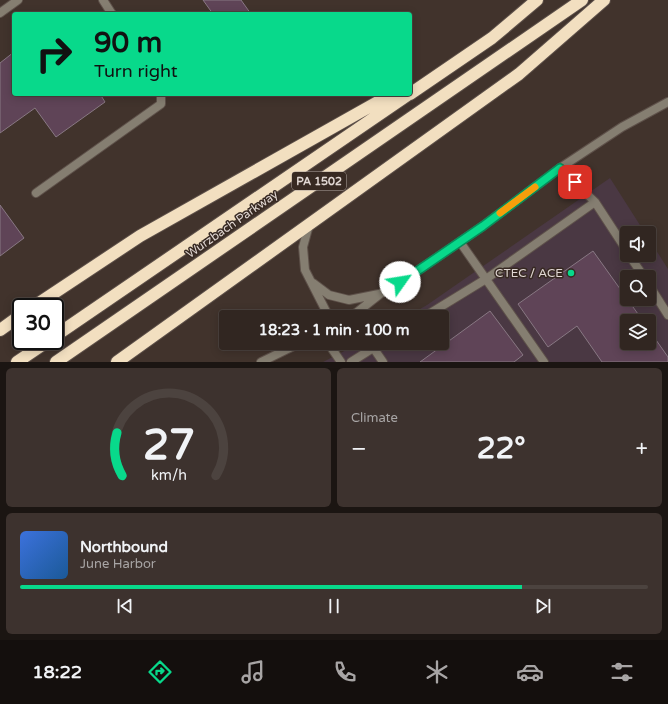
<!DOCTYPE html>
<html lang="en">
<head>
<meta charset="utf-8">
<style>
  :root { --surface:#312621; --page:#3d322e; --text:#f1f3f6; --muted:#a8a5a5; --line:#4c433f; --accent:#08d98b }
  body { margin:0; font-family:"Varela Round",sans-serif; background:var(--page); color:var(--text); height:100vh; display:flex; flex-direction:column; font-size:15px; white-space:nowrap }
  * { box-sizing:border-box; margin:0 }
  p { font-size:13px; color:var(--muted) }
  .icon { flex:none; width:22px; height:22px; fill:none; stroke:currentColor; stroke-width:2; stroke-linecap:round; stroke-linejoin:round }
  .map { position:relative; height:362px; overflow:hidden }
  .panel { display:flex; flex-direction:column; gap:6px; padding:6px; background:#1b1512; flex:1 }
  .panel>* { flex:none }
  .banner { position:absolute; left:12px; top:12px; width:400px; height:84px; border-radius:4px; box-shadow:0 2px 10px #0003,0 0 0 1px var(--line); background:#08d98b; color:#111; overflow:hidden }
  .buttons { position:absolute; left:620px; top:226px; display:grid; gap:8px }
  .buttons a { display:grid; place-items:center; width:36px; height:36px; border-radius:4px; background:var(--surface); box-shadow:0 2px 10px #0003,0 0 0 1px var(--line); font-size:20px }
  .speed { position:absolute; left:12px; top:298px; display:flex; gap:8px; font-size:20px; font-weight:700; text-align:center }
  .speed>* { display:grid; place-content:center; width:52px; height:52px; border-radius:50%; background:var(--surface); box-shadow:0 2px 10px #0003,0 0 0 1px var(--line); line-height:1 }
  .speed .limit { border:2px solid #111; border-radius:6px; background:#fff; color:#111 }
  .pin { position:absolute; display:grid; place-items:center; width:34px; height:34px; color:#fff; margin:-17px; border-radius:8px; box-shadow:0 2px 6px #0006 }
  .me { position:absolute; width:44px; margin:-22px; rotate:58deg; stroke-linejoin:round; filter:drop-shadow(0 0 3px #0008) }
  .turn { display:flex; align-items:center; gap:14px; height:84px; padding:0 16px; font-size:18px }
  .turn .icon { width:52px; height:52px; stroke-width:2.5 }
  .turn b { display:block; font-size:28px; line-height:34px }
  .big { font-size:30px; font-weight:800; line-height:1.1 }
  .panel .widget { flex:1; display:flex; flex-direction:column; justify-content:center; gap:6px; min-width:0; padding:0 14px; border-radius:6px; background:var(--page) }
  .panel .dial { align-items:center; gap:0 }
  .dial svg { height:104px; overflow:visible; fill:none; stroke:var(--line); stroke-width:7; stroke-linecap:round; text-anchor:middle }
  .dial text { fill:var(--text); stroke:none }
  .song { display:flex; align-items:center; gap:12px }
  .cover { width:48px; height:48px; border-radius:6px; background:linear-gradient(135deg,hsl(220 70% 55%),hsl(210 70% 35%)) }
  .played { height:4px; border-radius:2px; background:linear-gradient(90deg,var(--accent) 80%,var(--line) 80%) }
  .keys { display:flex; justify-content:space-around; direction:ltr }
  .heat { display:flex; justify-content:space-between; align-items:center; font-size:22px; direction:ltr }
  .panel .tiles { flex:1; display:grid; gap:6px; grid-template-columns:1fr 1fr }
  .widget:last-child { grid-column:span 2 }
  .trip { position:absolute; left:219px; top:310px; width:230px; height:40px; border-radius:4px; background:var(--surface); box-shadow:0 2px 10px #0003,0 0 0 1px var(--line); font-weight:800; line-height:40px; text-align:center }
  .tabs { display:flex; height:64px; justify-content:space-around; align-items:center; background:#140f0d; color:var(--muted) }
  .tabs .icon { width:28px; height:28px }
  .tabs .selected { color:var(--accent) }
  .tabs b { font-size:18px; color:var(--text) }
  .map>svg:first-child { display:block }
</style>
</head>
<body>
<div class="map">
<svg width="668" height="362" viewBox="0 0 668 362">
  <rect width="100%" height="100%" fill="#41332c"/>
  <path fill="#4a3843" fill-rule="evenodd" d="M610 178 645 233H627V255H649V239L668 269V362H323L360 343H442V317H406L427 305ZM627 277H649V299H627ZM627 321H649V343H627Z"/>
  <path fill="#5f4457" stroke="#887883" d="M203 0H241L251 14H213Z
    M14 52V94H100L105 102 56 137 35 108 0 133V63Z
    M0 205 24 238 0 256Z
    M593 251 643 321H627V343H649V330L668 357V362H602L577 326 548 347 518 304Z
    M490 311 523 355 514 362H420Z"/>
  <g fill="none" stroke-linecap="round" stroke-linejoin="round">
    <g stroke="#5e514a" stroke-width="10">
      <path id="lane" d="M103 0 112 14
        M560 168 595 202 627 251
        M36 193 161 104V94
        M460 242 544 362
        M629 255 644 277
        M649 285 668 315
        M424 317 486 279 595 202
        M328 343 341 362
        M370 343 383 362
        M351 362 381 343"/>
    </g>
    <g stroke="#5e514a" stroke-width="10">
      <path id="street" d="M0 13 18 0
        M309 225 303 247 305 270 329 317
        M313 283 329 295 349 300 379 294
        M351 317 380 294 410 276 483 226 560 168 622 127 668 102
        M261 362 300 343"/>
    </g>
    <g stroke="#5e514a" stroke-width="14">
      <path id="highway" d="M410 94 492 38 537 0
        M33 307 140 236 392 94
        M0 330 21 315
        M55 336 409 94
        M17 362 48 341
        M56 362 582 0
        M117 362 519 74 604 0"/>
    </g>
    <use href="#lane" stroke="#857e71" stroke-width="8"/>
    <use href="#street" stroke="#857e71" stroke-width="8"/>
    <use href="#highway" stroke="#f2dfc0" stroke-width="12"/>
  </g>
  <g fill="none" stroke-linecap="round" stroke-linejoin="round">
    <g stroke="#058d5a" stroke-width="10">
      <path id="route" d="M400 282 410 276 483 226 560 168 575 182"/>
    </g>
    <use href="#route" stroke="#08d98b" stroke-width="7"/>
    <path stroke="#f59e0b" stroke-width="7" d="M500 213 535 187"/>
  </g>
  <circle fill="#08d98b" stroke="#372922" stroke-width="1.5" cx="571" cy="273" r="4"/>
  <g text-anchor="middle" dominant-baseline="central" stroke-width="3" stroke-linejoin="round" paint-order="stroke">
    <rect fill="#372922" stroke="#aea39e" stroke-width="1" x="292" y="172" width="54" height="18" rx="3"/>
    <g font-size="11" font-weight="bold" fill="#e1d7d3">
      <text x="319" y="181">PA 1502</text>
    </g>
    <g font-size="12" fill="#e1d7d3" stroke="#372922">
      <text transform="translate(232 224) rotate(-35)">Wurzbach Parkway</text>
    </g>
    <g font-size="12" fill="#e1d7d3" stroke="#372922" text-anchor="end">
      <text x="563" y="273">CTEC / ACE</text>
    </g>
  </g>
</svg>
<div class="buttons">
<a><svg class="icon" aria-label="sound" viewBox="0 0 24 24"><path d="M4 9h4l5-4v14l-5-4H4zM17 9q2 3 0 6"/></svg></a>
<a><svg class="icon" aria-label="search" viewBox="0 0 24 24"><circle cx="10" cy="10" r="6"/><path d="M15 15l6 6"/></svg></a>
<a><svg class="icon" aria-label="layers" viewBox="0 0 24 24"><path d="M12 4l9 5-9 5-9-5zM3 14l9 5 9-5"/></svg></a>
</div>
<div class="speed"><div class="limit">30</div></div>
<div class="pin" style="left:575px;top:182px;background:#d93025"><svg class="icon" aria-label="arrive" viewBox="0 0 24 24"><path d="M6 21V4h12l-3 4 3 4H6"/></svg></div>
<svg class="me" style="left:400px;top:282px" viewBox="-20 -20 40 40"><circle r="19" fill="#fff"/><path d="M0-13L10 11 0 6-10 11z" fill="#08d98b"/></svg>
<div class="trip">18:23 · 1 min · 100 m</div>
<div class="banner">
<div class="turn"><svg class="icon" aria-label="right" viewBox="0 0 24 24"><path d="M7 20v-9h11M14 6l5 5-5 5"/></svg><div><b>90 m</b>Turn right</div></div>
</div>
</div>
<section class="panel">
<div class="tiles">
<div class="widget dial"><svg viewBox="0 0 100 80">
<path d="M14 69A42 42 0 1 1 86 69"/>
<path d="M14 69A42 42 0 0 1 10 36" stroke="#08d98b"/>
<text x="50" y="56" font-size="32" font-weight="700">27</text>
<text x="50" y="72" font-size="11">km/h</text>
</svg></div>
<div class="widget"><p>Climate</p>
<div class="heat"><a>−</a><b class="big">22°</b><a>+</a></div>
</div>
<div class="widget">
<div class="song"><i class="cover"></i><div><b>Northbound</b><p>June Harbor</p></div></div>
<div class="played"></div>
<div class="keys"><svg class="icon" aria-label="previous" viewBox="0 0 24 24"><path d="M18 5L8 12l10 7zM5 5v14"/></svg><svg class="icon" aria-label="pause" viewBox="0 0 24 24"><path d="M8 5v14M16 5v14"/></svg><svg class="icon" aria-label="next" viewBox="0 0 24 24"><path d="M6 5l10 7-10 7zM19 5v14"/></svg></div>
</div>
</div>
</section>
<nav class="tabs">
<b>18:22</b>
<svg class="icon selected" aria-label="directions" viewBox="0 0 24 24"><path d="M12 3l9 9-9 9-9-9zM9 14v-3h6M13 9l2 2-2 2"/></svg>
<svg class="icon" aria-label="music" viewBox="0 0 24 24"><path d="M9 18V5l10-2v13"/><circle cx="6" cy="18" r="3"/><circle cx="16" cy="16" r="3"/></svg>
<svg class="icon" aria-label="phone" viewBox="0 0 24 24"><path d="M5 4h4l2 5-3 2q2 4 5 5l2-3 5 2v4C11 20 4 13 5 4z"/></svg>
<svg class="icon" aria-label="climate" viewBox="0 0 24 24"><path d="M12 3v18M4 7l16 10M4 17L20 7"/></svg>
<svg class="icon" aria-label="car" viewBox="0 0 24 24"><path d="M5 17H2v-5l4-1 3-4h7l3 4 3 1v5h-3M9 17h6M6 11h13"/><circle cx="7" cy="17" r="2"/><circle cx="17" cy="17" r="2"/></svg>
<svg class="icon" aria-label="filters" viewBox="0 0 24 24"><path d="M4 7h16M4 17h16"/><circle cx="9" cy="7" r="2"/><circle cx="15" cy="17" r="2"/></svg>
</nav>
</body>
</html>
